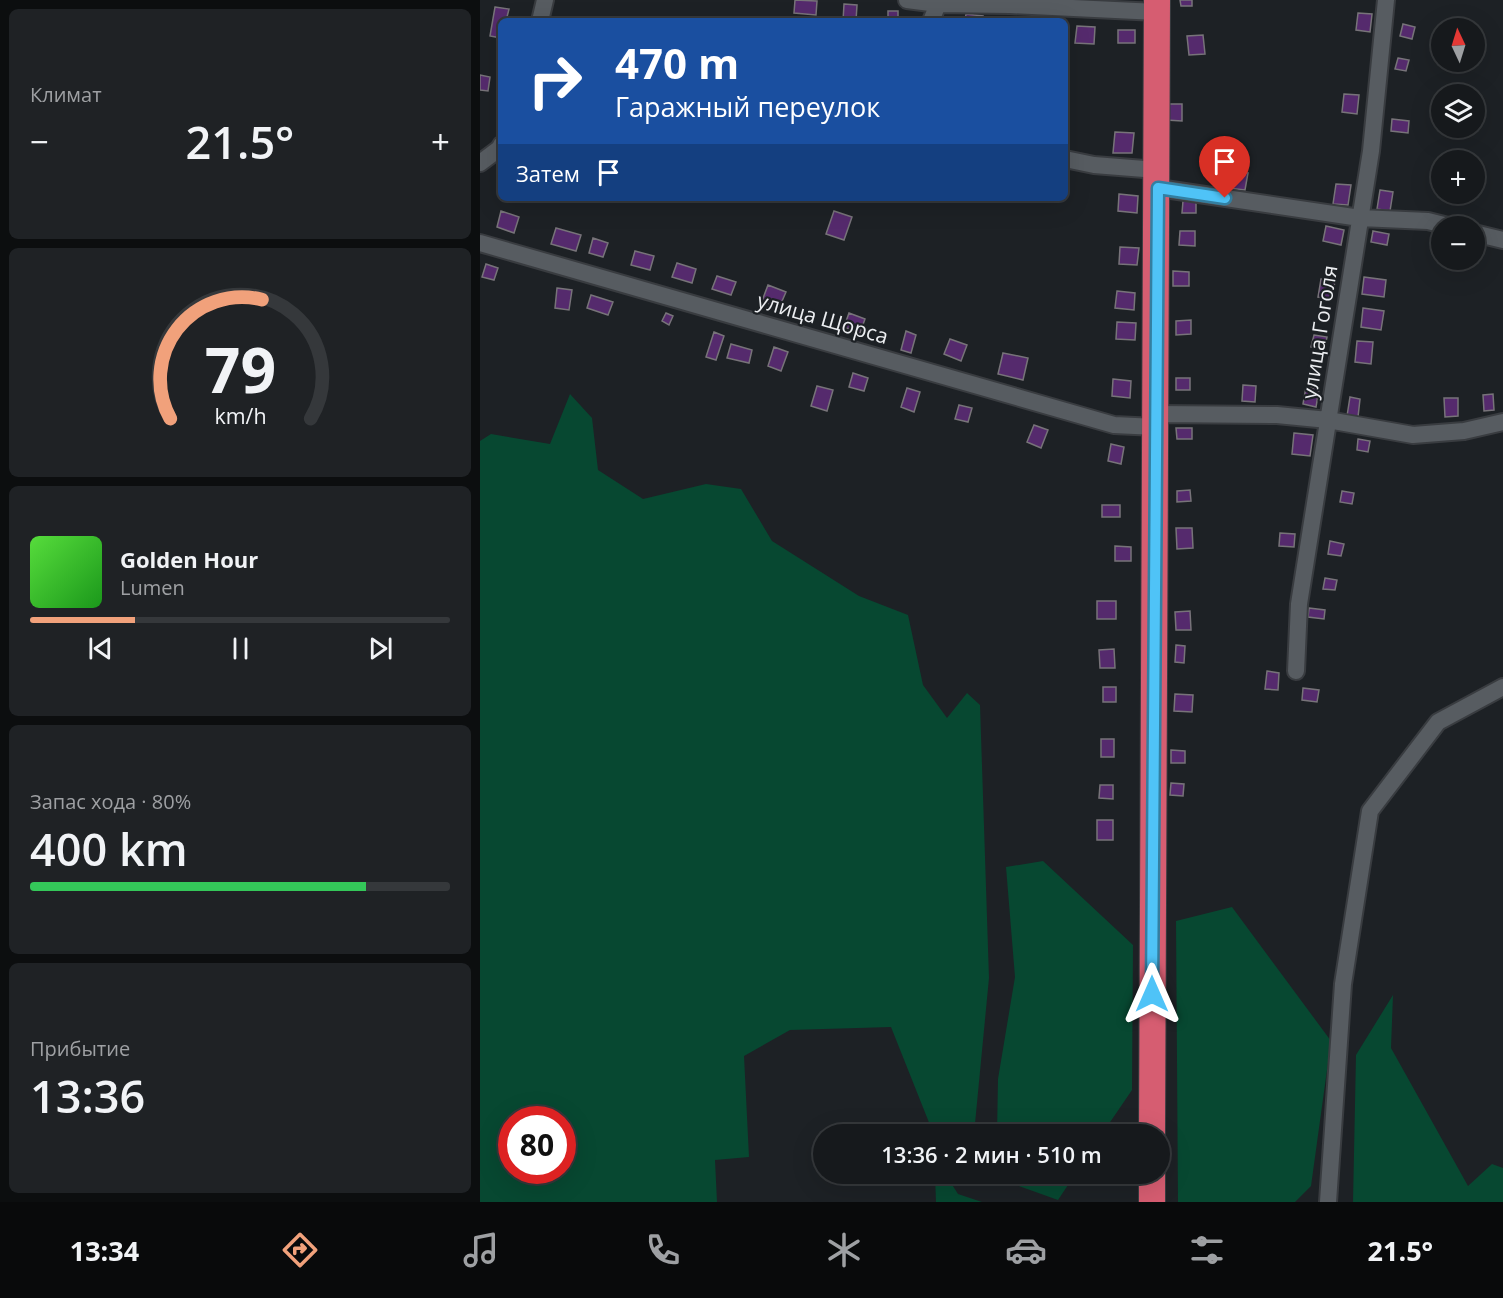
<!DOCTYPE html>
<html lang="ru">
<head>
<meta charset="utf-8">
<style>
  :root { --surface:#16191c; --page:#1f2225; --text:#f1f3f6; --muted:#9ea0a3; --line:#35383b; --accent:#f1a17b }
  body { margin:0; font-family:"Open Sans",sans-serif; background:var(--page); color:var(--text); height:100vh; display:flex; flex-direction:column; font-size:22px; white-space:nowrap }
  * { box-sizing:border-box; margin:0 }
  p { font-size:20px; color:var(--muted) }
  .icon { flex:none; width:33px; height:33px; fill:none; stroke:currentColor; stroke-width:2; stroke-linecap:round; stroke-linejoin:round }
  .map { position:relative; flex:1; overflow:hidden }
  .sheet { display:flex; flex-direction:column; gap:9px; padding:9px; background:#0c0e0f; width:480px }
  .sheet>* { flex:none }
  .hud { position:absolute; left:18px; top:18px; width:570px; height:183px; border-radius:9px; box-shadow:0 6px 24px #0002,0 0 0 2px var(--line); background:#1a4fa0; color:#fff; overflow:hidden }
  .needle { width:39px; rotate:356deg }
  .tools { position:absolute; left:951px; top:18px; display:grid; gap:12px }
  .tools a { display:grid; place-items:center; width:54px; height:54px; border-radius:50%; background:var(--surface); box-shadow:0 6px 24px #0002,0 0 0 2px var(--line); font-size:30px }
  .speed { position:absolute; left:18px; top:1106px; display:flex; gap:12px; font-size:30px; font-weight:700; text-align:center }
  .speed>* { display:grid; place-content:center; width:78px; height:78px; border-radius:50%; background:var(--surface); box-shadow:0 6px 24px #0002,0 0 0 2px var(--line); line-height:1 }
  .speed .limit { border:9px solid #d22; background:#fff; color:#111 }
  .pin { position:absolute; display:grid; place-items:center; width:51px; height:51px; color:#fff; margin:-62px -26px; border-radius:50% 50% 50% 0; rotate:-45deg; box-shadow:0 0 6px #0007 }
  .pin .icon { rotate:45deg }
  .me { position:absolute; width:66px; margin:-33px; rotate:0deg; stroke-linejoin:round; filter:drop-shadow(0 0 4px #0008) }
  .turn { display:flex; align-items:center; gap:21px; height:126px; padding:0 18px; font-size:27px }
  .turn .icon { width:78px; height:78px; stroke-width:2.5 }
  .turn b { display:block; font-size:42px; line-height:51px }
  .then { display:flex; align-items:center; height:57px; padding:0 18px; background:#0003; gap:12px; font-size:22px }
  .big { font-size:45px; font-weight:600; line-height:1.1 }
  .sheet .tile { flex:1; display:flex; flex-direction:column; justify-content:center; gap:9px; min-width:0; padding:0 21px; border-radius:9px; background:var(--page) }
  .sheet .dial { align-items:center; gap:0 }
  .dial svg { height:156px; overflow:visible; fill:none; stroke:var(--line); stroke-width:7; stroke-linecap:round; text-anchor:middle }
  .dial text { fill:var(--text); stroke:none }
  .song { display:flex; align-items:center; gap:18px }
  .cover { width:72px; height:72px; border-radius:9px; background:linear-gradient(135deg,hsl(110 70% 55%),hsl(120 70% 35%)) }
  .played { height:6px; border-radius:3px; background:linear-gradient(90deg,var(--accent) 25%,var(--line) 25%) }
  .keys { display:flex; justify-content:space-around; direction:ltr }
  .heat { display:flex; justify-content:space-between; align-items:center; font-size:33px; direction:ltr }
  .charge { height:9px; border-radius:4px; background:linear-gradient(90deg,#34c759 80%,var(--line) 0) }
  .trip { position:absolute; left:333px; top:1124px; width:357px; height:60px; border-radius:30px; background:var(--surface); box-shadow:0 6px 24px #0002,0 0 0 2px var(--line); font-weight:600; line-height:60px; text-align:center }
  .dock { display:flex; height:96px; justify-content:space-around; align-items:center; background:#090a0b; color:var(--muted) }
  .dock .icon { width:42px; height:42px }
  .dock .on { color:var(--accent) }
  .dock b { font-size:27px; color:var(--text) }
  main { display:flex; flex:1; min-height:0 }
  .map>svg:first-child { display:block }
</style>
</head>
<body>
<main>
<section class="sheet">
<div class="tile"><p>Климат</p>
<div class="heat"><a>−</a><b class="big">21.5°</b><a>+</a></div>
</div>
<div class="tile dial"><svg viewBox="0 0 100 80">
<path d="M14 69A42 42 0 1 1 86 69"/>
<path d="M14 69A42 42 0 0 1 61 8" stroke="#f1a17b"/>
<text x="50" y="56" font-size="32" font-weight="700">79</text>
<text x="50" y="72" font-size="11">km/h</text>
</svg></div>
<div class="tile">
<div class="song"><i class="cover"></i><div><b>Golden Hour</b><p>Lumen</p></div></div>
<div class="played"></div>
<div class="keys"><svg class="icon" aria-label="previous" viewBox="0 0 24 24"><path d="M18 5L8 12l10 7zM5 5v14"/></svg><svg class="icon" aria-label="pause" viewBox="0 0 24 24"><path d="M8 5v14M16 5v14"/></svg><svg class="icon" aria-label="next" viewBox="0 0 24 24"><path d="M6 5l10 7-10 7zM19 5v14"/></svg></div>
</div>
<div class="tile"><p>Запас хода · 80%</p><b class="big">400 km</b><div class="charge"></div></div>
<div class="tile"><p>Прибытие</p><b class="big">13:36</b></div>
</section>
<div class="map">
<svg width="1023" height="1202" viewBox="0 0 1023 1202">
  <rect width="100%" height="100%" fill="#1d2125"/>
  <path fill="#074831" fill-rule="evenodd" d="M90 394 112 418 118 470 163 499 226 484 261 489 292 541 379 596 428 615 443 685 467 718 487 693 500 705 509 978 494 1134H467V1125H450L411 1027 310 1030 264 1056 269 1157 235 1160 237 1202H0V441L11 434 70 444ZM32 1119H82V1170H32Z
    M563 861 653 945 652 1090 622 1134H517L518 1079 535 977 526 867Z
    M752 907 851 1041 831 1186 815 1202H698L696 921Z
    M913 995 911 1048 988 1186 1012 1164 1023 1168V1202H873L876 1055Z
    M516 1173H596L578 1200 516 1178Z
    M455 1175H466L478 1194 502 1202H456Z"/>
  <path fill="#552a6d" stroke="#777379" stroke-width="1.5" d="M315 0 337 1 336 15 314 13Z
    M700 0H712V6H701Z
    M364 4 377 5 376 21H363Z
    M15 7 29 9 26 21H21V38L10 36Z
    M408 11H418V21H408Z
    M878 13 892 14 890 32 876 30Z
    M486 14 503 16 502 21H485Z
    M923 24 935 27 932 39 920 36Z
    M597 26 615 27 614 44 595 43Z
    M638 30H655V43H638Z
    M723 35 725 54 709 55 707 36Z
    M918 58 929 60 926 71 915 69Z
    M0 75 10 77 8 91 0 90Z
    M864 94 879 95 877 114 862 112Z
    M686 104H702V121L686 120Z
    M912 119 929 121 928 133 911 131Z
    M635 132 654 133 652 153H633Z
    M750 171 768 173 765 190 748 188Z
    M856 184 871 185 868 205 853 204Z
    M900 190 913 192 910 211 897 209Z
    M639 194 658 196 657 213 638 211Z
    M703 201 716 202V213H702Z
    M21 211 39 217 34 233 17 227Z
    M354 211 372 217 364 240 346 234Z
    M846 226 864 230 861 245 843 241Z
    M76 228 101 235 96 251 71 244Z
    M700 231H715V246L699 245Z
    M893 231 909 234 907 245 891 242Z
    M113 238 128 243 123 257 109 253Z
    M640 247 659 248 657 265 639 264Z
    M155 251 174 256 170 270 151 265Z
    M197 263 216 269 212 283 192 277Z
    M6 264 18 268 14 280 2 277Z
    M693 271 709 272V286H693Z
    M237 276 256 282 251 295 232 289Z
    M884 277 906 280 904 297 882 294Z
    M841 279 855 281 852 299 838 297Z
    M288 285 306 292 299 308 282 301Z
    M77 288 92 290 89 310 75 308Z
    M637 291 655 293 654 310 635 308Z
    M111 295 133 302 128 315 107 308Z
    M883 308 904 311 901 330 881 327Z
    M186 313 193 316 189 325 182 321Z
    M369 313 385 319 380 333 364 327Z
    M711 320V334L696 335V321Z
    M637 322 656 323 655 340 636 339Z
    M426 331 436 335 431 353 421 350Z
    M234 332 244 336 236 360 226 357Z
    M834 335 847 337 844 350 831 347Z
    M470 339 487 345 481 361 464 354Z
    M877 341 893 342 891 364 875 362Z
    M251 344 272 350 269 363 247 358Z
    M294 347 308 352 301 371 288 366Z
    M523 353 548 358 543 380 518 374Z
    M373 373 388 378 384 391 369 387Z
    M696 378H710V390H696Z
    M633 379 651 381 650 398 632 396Z
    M763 385 776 386 775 402 762 401Z
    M337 386 353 390 347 411 331 406Z
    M826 387 839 389 836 407 823 404Z
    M427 388 440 392 434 412 421 407Z
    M1013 394 1014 410 1004 411 1003 395Z
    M870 397 880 399 878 417 867 416Z
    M964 398H978V416L965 417Z
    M479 405 492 408 488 422 475 419Z
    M554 425 568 430 561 448 547 442Z
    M696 428H712V439H697Z
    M814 433 833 435 830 456 812 454Z
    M878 439 890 441 888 452 877 450Z
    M631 444 644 447 641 464 628 461Z
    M710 490 711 501 697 502V491Z
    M862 491 874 493 872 504 860 502Z
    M622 505H640V517H622Z
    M696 528H712L713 548 697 549Z
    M800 533 815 534 814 547 799 546Z
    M850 541 864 544 861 556 848 554Z
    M635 546 651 547V561H635Z
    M845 578 857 580 855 590 843 589Z
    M617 601H636V619H617Z
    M829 608 845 610 844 619 828 617Z
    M710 611 711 630H696L695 612Z
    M696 645 705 646 704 663 695 662Z
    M634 649 635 668H620L619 650Z
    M787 671 799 673 798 690 785 689Z
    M623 687H636V702H623Z
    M823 688 839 690 837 702 822 700Z
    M695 694 713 695 712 712 694 711Z
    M621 739H634V757H621Z
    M691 750 705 751V763H691Z
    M691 783 704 784 703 796 690 795Z
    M620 785H633V799L619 798Z
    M617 820H633V840H617Z"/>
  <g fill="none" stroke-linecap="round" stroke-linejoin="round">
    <g stroke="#393c40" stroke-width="20">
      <path id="minor" d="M427 0 458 4 530 5 677 12
        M60 21 65 0
        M451 21 458 4
        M585 159 614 165 677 170
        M0 163 20 148 21 145
        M678 188 880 218 948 221 968 226
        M994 233 1023 240
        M0 243 634 425 676 427
        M676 414 797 415 848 420 933 435 984 431 1023 422
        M816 671 819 604 891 151 906 0
        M848 1202 863 984 890 811 958 722 1023 687"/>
    </g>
    <g stroke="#393c40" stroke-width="28">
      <path id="highway" d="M672 1134 677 0
        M672 1202V1173"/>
    </g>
    <use href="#minor" stroke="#575c61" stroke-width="16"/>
    <use href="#highway" stroke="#d65d71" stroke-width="26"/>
  </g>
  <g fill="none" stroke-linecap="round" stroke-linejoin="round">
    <g stroke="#337fa1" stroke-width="15">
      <path id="route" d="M672 994 678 188 745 198"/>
    </g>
    <use href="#route" stroke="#4fc3f7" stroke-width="10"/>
  </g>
  <g text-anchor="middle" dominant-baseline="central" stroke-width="4.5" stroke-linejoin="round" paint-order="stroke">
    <g font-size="21" fill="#eceef1" stroke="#1d2125">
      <text transform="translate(343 318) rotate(16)">улица Щорса</text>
      <text transform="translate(839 332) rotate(-81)">улица Гоголя</text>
    </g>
  </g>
</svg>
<div class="tools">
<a><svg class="needle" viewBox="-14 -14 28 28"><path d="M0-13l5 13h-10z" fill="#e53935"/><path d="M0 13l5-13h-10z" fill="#9ea0a3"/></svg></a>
<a><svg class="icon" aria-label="layers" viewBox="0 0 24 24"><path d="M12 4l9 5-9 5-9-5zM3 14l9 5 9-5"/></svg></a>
<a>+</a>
<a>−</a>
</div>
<div class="speed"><div class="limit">80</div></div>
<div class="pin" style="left:745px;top:198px;background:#d93025"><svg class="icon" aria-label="arrive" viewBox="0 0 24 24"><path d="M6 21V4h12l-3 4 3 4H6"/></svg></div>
<svg class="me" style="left:672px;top:994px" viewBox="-20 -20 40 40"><path d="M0-17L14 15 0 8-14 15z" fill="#4fc3f7" stroke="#fff" stroke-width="4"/></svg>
<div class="trip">13:36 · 2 мин · 510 m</div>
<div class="hud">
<div class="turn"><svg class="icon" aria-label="right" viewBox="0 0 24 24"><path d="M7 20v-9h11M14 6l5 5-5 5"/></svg><div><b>470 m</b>Гаражный переулок</div></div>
<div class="then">Затем<svg class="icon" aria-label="arrive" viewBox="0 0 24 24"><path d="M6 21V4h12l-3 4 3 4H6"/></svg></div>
</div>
</div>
</main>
<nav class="dock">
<b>13:34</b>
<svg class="icon on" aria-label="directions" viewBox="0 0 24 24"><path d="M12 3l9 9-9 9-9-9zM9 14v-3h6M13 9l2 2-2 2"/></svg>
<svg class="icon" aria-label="music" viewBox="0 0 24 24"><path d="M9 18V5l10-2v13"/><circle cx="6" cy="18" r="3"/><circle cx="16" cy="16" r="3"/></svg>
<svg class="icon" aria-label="phone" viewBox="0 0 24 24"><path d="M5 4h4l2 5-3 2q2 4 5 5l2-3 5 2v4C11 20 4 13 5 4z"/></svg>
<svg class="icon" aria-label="climate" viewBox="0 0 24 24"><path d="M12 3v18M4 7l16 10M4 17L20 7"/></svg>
<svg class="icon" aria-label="car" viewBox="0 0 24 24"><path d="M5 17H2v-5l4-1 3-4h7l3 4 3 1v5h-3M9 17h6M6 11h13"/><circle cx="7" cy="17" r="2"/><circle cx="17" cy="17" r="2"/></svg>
<svg class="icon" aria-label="filters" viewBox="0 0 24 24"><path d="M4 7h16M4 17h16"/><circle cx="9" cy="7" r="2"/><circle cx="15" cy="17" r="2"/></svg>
<b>21.5°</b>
</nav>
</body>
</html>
